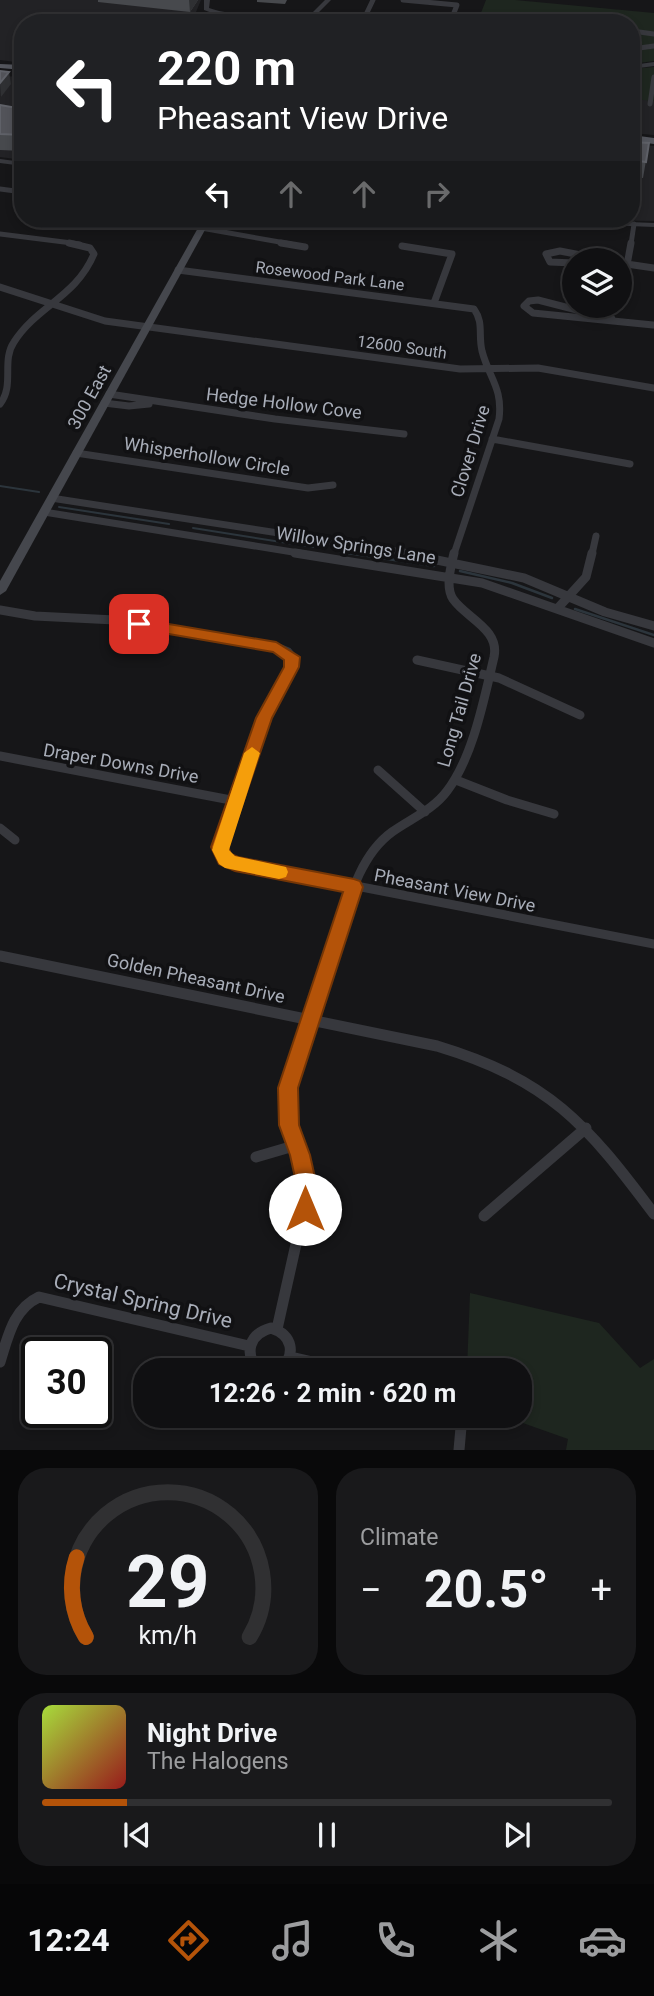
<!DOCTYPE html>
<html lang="en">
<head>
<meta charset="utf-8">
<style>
  :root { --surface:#101012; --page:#19191b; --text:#f1f3f6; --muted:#9c9d9f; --line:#303032; --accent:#b45309 }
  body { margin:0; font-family:Roboto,sans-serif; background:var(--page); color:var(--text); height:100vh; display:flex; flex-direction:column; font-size:26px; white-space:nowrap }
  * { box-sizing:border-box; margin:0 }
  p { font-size:23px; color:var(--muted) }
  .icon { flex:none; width:38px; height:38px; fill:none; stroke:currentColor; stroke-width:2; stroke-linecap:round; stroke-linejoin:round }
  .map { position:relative; height:1450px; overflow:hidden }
  .details { display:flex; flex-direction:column; gap:18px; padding:18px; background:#09090a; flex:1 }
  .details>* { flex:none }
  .guide { position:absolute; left:14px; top:14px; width:626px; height:214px; border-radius:28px; box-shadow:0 4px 10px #0003,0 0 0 2px var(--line); background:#202124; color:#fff; overflow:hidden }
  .fabs { position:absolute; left:562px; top:248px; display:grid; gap:14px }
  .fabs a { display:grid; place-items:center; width:70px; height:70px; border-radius:50%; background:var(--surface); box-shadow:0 4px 10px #0003,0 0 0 2px var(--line); font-size:35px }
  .speed { position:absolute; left:21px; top:1337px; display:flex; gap:14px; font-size:35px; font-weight:700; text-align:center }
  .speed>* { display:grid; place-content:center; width:91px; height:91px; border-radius:50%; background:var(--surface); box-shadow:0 4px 10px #0003,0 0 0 2px var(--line); line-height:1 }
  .speed .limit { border:4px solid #111; border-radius:10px; background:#fff; color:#111 }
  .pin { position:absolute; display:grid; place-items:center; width:60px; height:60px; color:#fff; margin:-30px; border-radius:14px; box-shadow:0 4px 10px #0006 }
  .me { position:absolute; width:77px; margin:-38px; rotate:0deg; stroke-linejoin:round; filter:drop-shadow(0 0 5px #0008) }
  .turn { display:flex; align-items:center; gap:24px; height:147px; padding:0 28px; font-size:32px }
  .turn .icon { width:91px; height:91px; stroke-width:2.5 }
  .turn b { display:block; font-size:49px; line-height:60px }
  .lanes { display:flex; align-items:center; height:66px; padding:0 28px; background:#0003; justify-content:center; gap:35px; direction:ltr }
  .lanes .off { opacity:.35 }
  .big { font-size:52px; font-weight:700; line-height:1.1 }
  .details .card { flex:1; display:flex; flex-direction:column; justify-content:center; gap:10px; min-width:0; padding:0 24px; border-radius:28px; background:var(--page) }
  .details .dial { align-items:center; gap:0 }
  .dial svg { height:182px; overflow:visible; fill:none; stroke:var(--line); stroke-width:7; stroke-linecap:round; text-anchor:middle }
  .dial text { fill:var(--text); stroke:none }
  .song { display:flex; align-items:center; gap:21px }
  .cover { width:84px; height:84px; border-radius:10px; background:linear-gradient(135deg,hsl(80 70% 55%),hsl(0 70% 35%)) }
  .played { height:7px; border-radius:4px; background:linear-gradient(90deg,var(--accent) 15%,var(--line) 15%) }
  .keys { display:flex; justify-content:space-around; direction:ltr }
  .heat { display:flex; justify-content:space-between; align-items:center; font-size:38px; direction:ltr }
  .details .tiles { flex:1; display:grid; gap:18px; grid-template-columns:1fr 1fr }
  .card:last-child { grid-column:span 2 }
  .trip { position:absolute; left:133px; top:1358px; width:399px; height:70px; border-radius:28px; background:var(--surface); box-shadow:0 4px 10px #0003,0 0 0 2px var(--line); font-weight:700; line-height:70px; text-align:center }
  .tab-bar { display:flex; height:112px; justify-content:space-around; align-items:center; background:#060607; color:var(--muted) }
  .tab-bar .icon { width:49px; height:49px }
  .tab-bar .selected { color:var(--accent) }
  .tab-bar b { font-size:32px; color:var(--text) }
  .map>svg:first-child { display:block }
</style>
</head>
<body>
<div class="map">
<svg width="654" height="1450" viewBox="0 0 654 1450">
  <rect width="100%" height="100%" fill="#161618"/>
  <path fill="#222225" d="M0 0H201L196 12 296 23H23V63L0 60Z
    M0 75 23 78V160L0 157Z
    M632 87 654 90V135L632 133Z
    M632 144 654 146V221L587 220 541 223 528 219H632Z"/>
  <path fill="#1e261f" d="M486 0H515L654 13V61L632 64V23H477Z
    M654 67V101L632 99V69Z
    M470 1293 599 1323 640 1368 654 1359V1450H566L568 1439 503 1416H520V1370H467Z"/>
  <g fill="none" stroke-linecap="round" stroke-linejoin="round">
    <path stroke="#2c353c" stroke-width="2" d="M0 486 39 492
      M59 507 169 524
      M193 528 313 547
      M337 551 359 554"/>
    <path stroke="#2c353c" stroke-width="2.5" d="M348 553 434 566
      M460 571 512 583 552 598
      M575 609 654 635"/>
    <path stroke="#37383d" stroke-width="5" d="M403 0 457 5 450 23
      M485 17 541 23
      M362 23 373 0
      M632 31 654 34
      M632 49 654 46
      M650 104 654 77
      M0 189 23 192
      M201 228 291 244
      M0 234 80 244
      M631 244 634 224"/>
    <path stroke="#37383d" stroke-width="7" d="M281 243 305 247
      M402 246 452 254 434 303
      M574 263 550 262 546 254 560 251 612 261
      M620 263 654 268
      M627 265 631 243
      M178 270 474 309C484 323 478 334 482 351 489 378 503 388 499 419L454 554
      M0 287 105 321 460 369 538 368 654 388
      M612 319 538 300 529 301 524 306 533 313 653 325
      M109 394 275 419 404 434
      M104 403 129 406 149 404
      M0 404C15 385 1 361 14 342 37 306 76 297 94 254L90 248 69 243
      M492 439 630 464
      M76 453 308 488 333 485
      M51 498 415 554
      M44 512 305 554
      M592 554 596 536"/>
    <path stroke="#37383d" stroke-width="9" d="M295 553 482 583 654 643
      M403 553 524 578 605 612 654 626
      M557 609 586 577 592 553
      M0 610 35 616 115 620 276 647 288 652 292 657 291 667 264 718 220 844 221 853 228 861 654 944
      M154 649 163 628
      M417 660 499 678 580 715
      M0 756 236 801
      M378 770 425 812
      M456 780 507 800 554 814
      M0 828 15 840
      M334 949C347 910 356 858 392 832 410 819 433 810 447 791 473 757 484 699 494 657 500 629 466 618 453 599 445 587 451 566 454 553"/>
    <path stroke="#37383d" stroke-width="11" d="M0 956 437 1046C549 1080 586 1123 654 1214
      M256 1157 297 1145
      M484 1216 586 1128
      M277 1329 307 1195 303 1167 287 1112 290 1077 334 947
      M291 1357 347 1370
      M0 1362C8 1337 13 1309 39 1297L249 1346
      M258 1370C244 1353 249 1334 271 1328 293 1335 296 1354 281 1370
      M459 1450 462 1416"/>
    <path fill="#37383d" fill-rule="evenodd" d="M204 0H210L209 8C235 17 281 18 309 16L325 0H331L316 15 321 16 331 23H324L318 19 291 21 223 17 204 10Z
      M654 62V66L632 69V65Z
      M0 159 23 162V166L0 163Z
      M426 219H447L509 226 605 221 654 223V227L605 225 509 230 430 221Z"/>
    <path fill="#45474d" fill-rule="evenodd" d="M203 219H211L6 591 0 595V581Z"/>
    <path fill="#53555c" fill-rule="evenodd" d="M0 64 23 65V70L0 68Z
      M632 135 654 138V144L632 141Z"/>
  </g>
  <path fill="#47494d" d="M98 0H198L190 12 98 2Z
    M257 0H287L285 4 257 2Z
    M0 105 23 109V151L0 150Z
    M632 142 649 143 643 178 632 177Z"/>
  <path fill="#2f3033" d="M189 0H198L190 12Z
    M9 72 11 84 1 97 0 83Z"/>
  <path fill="#525359" stroke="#5f6168" stroke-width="2" d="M0 71 9 72 0 83Z
    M0 105 23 109V135L0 134Z
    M632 142 649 143 646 162 632 160Z"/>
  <path fill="#b45309" stroke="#753606" stroke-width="2" d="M139 619 276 642 300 657 299 667 272 718 228 847 231 854 238 857 354 879 360 881 363 887 298 1088 299 1125 310 1155 316 1182 315 1209 312 1216 305 1219 298 1216 295 1209 296 1182 290 1155 279 1125 278 1088 343 892 235 871 219 864 211 847 256 718 284 667V660L273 652 134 628 132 624 134 620Z"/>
  <path fill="#f59e0b" d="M252 747 260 753 229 850 235 856 286 867 288 872 286 877 279 879 225 868 219 864 212 850 244 753Z"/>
  <g text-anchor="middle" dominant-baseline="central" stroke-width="7" stroke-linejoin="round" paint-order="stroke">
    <g font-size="16" fill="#a8adb8" stroke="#111113">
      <text transform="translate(330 276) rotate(7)">Rosewood Park Lane</text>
      <text transform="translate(402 347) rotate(8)">12600 South</text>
    </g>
    <g font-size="18" fill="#a8adb8" stroke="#111113">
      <text transform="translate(89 397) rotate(-61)">300 East</text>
      <text transform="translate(284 403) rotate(7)">Hedge Hollow Cove</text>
      <text transform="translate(470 451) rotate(-73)">Clover Drive</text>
      <text transform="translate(207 456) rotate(9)">Whisperhollow Circle</text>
      <text transform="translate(356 545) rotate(9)">Willow Springs Lane</text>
      <text transform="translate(459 710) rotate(-74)">Long Tail Drive</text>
      <text transform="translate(121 763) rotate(10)">Draper Downs Drive</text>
      <text transform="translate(455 890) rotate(11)">Pheasant View Drive</text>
      <text transform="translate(196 978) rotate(12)">Golden Pheasant Drive</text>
    </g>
    <g font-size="21" fill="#a8adb8" stroke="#111113">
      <text transform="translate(143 1301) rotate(13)">Crystal Spring Drive</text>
    </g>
  </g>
</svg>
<div class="fabs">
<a><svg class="icon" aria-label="layers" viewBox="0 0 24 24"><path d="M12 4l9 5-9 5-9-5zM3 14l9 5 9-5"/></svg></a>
</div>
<div class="speed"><div class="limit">30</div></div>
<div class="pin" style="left:139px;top:624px;background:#d93025"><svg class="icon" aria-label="arrive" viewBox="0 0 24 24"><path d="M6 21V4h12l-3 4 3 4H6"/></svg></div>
<svg class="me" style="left:305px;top:1209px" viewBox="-20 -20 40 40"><circle r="19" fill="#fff"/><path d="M0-13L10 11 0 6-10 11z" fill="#b45309"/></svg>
<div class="trip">12:26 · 2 min · 620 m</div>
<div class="guide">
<div class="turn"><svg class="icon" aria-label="left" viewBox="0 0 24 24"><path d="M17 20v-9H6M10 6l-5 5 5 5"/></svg><div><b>220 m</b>Pheasant View Drive</div></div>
<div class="lanes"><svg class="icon" aria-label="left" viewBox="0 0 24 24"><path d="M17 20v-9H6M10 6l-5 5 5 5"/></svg><svg class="icon off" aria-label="ahead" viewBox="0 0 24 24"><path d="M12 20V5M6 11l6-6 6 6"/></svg><svg class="icon off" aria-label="ahead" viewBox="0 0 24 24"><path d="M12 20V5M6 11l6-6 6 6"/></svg><svg class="icon off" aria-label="right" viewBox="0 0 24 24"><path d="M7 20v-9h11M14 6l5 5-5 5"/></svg></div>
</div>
</div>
<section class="details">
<div class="tiles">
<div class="card dial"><svg viewBox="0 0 100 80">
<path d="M14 69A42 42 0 1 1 86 69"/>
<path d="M14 69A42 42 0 0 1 10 34" stroke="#b45309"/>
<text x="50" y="56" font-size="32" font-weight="700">29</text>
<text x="50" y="72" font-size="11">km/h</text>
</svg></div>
<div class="card"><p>Climate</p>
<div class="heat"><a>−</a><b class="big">20.5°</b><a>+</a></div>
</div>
<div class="card">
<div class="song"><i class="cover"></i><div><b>Night Drive</b><p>The Halogens</p></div></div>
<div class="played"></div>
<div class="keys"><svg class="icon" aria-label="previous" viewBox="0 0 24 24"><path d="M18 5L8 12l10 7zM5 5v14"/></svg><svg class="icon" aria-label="pause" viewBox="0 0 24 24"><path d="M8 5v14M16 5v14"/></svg><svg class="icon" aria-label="next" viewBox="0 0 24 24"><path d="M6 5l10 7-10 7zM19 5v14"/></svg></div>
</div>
</div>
</section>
<nav class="tab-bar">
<b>12:24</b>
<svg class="icon selected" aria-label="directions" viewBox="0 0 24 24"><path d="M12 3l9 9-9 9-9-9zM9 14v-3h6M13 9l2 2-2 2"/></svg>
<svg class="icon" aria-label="music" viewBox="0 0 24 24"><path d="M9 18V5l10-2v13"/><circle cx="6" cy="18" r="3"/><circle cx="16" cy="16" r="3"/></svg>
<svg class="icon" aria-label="phone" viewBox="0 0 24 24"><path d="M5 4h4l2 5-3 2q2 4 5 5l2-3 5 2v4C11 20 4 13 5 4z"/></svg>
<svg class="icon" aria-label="climate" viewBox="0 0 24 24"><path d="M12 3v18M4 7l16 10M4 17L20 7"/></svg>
<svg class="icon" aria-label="car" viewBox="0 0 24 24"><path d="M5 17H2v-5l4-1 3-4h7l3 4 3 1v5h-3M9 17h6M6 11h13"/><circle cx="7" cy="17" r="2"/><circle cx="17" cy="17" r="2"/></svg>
</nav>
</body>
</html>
